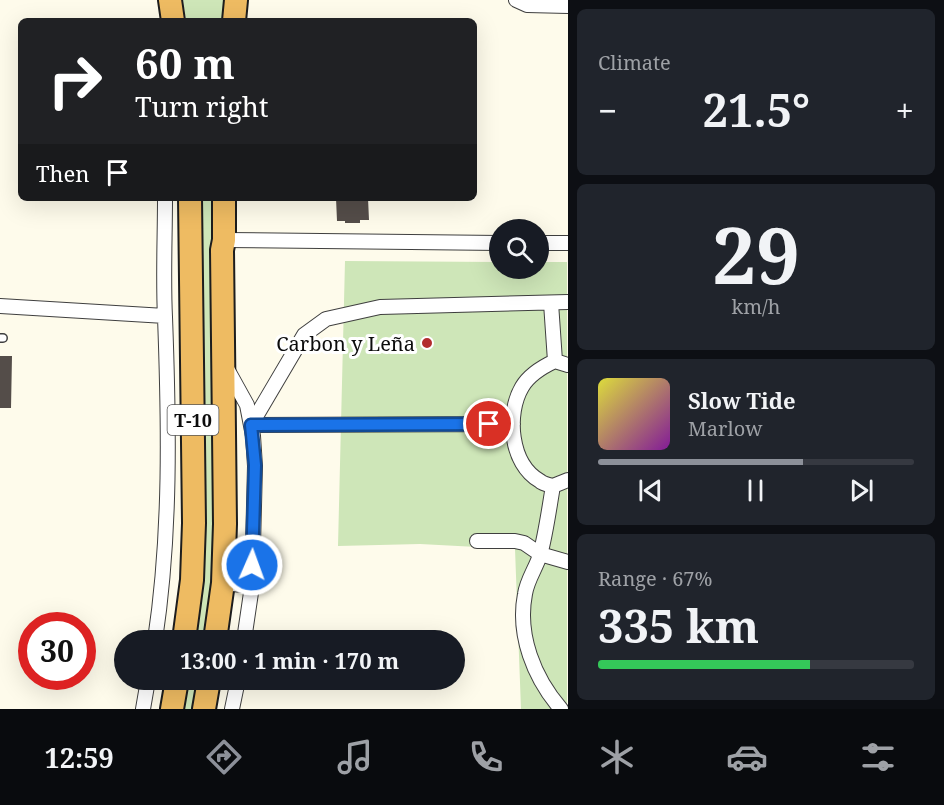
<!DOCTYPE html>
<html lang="en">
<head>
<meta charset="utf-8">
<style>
  :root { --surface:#171b24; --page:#20242c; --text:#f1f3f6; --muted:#9ea1a6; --line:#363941; --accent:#8c9099 }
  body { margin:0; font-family:"Noto Serif",serif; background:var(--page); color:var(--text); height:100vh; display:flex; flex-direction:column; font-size:22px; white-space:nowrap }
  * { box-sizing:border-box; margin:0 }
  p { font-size:20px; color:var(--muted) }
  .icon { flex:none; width:33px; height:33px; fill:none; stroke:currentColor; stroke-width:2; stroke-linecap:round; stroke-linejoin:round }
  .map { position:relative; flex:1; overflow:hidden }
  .drawer { display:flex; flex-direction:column; gap:9px; padding:9px; background:#0d0f14; width:376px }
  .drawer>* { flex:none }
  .banner { position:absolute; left:18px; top:18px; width:459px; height:183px; border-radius:9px; box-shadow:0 6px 24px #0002; background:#202124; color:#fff; overflow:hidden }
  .buttons { position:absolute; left:489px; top:219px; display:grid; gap:12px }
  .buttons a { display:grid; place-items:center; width:60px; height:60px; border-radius:50%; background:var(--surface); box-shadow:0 6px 24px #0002; font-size:30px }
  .speed { position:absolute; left:18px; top:612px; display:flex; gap:12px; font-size:30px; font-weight:700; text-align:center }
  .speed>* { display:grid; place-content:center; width:78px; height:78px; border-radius:50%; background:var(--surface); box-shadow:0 6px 24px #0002; line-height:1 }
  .speed .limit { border:9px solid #d22; background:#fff; color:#111 }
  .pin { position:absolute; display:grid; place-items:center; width:51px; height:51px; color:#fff; margin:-26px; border:3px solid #fff; border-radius:50%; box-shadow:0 2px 6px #0007 }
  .me { position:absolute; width:66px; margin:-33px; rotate:2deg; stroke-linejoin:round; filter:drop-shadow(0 0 4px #0008) }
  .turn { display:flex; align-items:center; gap:21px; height:126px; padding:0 18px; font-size:27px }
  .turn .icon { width:78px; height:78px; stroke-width:2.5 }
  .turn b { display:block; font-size:42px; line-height:51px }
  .then { display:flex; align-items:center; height:57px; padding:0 18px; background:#0003; gap:12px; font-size:22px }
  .big { font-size:45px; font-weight:700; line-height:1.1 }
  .drawer .tile { flex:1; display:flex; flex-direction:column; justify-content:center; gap:9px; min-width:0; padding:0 21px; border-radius:9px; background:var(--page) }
  .drawer .dial { align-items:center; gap:0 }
  .dial b { font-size:78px; line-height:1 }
  .song { display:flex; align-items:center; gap:18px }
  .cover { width:72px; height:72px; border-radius:9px; background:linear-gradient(135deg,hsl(60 70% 55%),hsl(290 70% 35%)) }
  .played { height:6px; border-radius:3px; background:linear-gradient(90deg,var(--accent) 65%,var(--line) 65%) }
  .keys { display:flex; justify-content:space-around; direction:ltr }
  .heat { display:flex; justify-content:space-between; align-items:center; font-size:33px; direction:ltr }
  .charge { height:9px; border-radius:4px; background:linear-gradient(90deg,#34c759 67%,var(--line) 0) }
  .trip { position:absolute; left:114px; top:630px; width:351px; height:60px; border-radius:30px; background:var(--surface); box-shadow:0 6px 24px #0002; font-weight:700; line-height:60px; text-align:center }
  .menu { display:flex; height:96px; justify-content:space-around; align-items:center; background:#090b0e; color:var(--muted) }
  .menu .icon { width:42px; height:42px }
  .menu .active { color:var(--accent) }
  .menu b { font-size:27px; color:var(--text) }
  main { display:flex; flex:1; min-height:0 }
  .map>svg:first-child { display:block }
</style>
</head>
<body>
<main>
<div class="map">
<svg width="568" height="709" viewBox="0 0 568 709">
  <rect width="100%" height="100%" fill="#fefbeb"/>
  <path fill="#cee6b8" d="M183 0H225L223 21H186Z
    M199 198H214L215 551 206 640H192Z
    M345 261 499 262 500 268H538L539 262H567V709H521L515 549 420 544 338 546Z
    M186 680H200L194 709H180Z"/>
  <path fill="#544d49" d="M336 198H368L369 220H360V223H345V221H337Z
    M0 356H12L11 408H0Z"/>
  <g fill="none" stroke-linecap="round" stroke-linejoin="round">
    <g stroke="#3f3f3f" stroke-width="10">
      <path id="service" d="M0 338H3"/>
    </g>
    <g stroke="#3f3f3f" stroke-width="16">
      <path id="minor" d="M516 0 527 5 568 6
        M224 240 500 243
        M538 243H568
        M551 303 555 361
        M0 306 165 316
        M568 365 555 361C542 367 529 375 522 387 506 414 510 464 540 481 543 484 549 485 553 486L568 480
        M226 367 247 405 253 436 255 466 252 586 244 640
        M513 424 251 425 304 335 326 319 380 307 568 302
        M553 486C549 509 546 533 540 555 536 568 527 580 525 594 517 635 534 678 561 709
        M477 541H515L524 543 540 554 568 562
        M223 583 252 586
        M155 640C171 534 169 424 165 317 163 277 165 238 165 198
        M143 709 148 680
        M232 709 238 680"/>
    </g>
    <g stroke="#1d1d1d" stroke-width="26">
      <path id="trunk" d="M170 0 173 21
        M234 21 236 0
        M184 640 192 580 194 523 190 198
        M215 640 223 583 225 524 222 250 224 240V198
        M172 709 177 680
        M204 709 209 680"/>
    </g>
    <use href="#service" stroke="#fff" stroke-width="7"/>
    <use href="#minor" stroke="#fff" stroke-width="14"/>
    <use href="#trunk" stroke="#eebb62" stroke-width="22"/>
  </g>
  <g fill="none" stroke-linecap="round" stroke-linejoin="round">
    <g stroke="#114b97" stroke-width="15">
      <path id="route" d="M252 565 255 465 251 425 489 424"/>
    </g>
    <use href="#route" stroke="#1a73e8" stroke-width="10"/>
  </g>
  <circle fill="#b32c2e" stroke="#fff" stroke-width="2" cx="427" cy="343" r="6"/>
  <g text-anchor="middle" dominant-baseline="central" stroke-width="6" stroke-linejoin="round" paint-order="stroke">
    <rect fill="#fff" stroke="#555" stroke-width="1.5" x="167.5" y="405" width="51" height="30" rx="4.5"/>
    <g font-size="18" font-weight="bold" fill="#0c0c0c">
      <text x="193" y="420">T-10</text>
    </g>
    <g font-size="20" fill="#0c0c0c" stroke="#fff" text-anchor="end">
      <text x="415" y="343">Carbon y Leña</text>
    </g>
  </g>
</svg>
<div class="buttons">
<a><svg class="icon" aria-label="search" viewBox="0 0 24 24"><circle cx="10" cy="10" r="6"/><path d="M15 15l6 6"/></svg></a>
</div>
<div class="speed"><div class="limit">30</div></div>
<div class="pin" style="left:489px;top:424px;background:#d93025"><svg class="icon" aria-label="arrive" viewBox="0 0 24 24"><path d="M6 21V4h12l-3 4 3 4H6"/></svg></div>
<svg class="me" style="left:252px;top:565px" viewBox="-20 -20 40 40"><circle r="17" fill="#1a73e8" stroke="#fff" stroke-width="3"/><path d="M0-11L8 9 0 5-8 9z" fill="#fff"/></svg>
<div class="trip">13:00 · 1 min · 170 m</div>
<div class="banner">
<div class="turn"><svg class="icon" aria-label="right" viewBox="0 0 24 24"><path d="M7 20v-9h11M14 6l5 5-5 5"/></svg><div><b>60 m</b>Turn right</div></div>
<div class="then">Then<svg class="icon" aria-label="arrive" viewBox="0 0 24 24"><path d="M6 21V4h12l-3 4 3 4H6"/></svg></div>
</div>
</div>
<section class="drawer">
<div class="tile"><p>Climate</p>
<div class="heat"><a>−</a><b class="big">21.5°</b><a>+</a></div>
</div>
<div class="tile dial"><b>29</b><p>km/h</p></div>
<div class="tile">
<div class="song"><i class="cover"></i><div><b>Slow Tide</b><p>Marlow</p></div></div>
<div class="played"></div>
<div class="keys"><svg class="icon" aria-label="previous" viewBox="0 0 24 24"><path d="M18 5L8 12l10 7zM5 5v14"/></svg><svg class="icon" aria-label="pause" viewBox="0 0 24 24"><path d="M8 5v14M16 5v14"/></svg><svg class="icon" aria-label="next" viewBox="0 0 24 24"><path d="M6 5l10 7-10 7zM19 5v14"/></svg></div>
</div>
<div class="tile"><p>Range · 67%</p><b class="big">335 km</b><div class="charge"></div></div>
</section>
</main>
<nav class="menu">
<b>12:59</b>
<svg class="icon active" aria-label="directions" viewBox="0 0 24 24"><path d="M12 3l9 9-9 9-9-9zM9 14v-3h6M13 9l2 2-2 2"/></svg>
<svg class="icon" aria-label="music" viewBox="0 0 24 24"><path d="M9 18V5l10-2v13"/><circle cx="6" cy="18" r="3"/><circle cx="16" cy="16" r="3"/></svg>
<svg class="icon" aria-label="phone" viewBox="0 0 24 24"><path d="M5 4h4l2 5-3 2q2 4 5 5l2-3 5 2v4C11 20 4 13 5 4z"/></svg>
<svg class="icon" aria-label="climate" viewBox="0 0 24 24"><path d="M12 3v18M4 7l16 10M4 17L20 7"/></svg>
<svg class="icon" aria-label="car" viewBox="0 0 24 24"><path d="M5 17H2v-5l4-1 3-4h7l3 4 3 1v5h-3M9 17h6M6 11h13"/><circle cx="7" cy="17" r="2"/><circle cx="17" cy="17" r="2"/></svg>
<svg class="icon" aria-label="filters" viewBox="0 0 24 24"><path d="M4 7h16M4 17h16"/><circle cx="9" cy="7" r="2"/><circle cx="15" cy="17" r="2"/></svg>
</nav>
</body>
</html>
